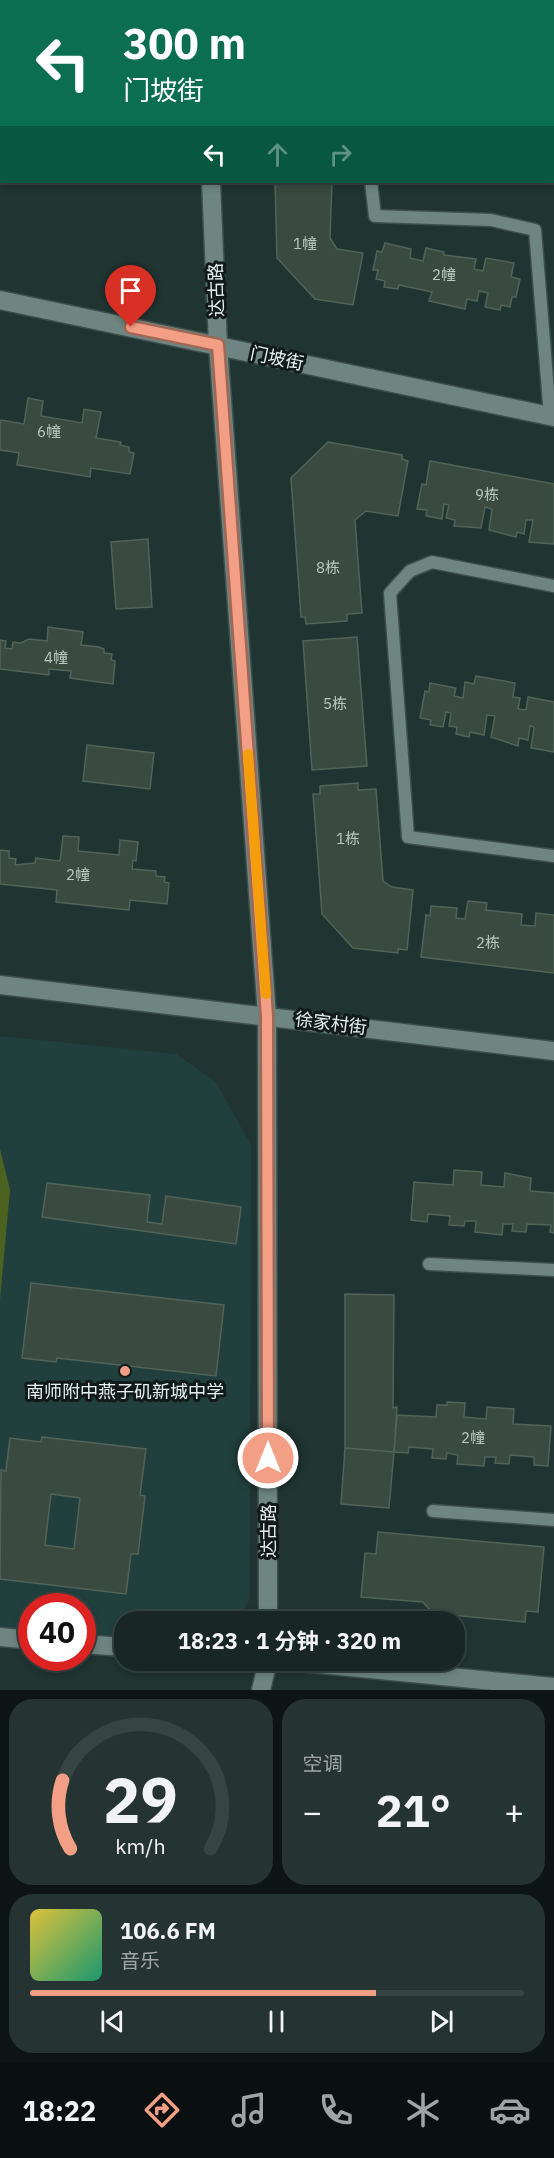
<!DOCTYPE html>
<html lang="zh">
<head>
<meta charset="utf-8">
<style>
  :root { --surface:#182725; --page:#253332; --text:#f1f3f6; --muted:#9fa5a7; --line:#364442; --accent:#f39f85 }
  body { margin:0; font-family:"IBM Plex Sans","Noto Sans SC",sans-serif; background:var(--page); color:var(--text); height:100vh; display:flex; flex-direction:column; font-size:22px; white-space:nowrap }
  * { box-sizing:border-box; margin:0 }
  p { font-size:20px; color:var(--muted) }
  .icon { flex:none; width:33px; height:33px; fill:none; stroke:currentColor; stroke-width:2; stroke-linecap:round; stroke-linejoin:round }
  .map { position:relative; height:1690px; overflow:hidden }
  .details { display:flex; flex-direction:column; gap:9px; padding:9px; background:#0d1514; flex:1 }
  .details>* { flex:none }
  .banner { position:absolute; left:0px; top:0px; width:555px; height:183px; box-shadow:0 3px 9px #0003,0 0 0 2px var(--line); background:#0b6e4f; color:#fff; overflow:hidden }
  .speed { position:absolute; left:18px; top:1593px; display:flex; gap:12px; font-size:30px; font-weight:700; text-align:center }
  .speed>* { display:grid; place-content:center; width:78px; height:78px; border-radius:50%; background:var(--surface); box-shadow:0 3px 9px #0003,0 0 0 2px var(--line); line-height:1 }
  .speed .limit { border:9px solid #d22; background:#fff; color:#111 }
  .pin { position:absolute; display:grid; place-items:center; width:51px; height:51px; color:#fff; margin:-62px -26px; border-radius:50% 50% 50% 0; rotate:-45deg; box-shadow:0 0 6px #0007 }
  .pin .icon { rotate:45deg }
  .me { position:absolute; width:66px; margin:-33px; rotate:0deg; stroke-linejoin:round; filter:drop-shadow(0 0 4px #0008) }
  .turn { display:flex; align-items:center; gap:21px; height:126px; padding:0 24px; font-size:27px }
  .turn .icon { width:78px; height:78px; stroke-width:2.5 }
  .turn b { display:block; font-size:42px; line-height:51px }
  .lanes { display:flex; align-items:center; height:57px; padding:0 24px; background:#0003; justify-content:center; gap:30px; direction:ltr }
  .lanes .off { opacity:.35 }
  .big { font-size:45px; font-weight:700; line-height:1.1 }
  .details .tile { flex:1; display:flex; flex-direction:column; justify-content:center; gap:9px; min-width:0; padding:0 21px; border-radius:24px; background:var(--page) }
  .details .dial { align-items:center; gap:0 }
  .dial svg { height:156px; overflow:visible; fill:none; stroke:var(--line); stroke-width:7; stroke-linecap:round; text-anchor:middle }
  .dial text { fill:var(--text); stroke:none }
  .song { display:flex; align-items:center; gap:18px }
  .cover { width:72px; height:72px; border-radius:9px; background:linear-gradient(135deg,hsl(50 70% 55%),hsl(160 70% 35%)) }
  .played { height:6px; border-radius:3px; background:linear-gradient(90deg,var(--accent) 70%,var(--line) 70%) }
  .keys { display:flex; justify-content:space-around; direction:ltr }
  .heat { display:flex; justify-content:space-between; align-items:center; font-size:33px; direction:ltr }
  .details .tiles { flex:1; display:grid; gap:9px; grid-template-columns:1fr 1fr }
  .tile:last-child { grid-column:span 2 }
  .trip { position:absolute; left:114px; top:1611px; width:351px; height:60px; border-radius:24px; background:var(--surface); box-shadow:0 3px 9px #0003,0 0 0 2px var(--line); font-weight:700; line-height:60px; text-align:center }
  .tabs { display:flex; height:96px; justify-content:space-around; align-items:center; background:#0a100f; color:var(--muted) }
  .tabs .icon { width:42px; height:42px }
  .tabs .current { color:var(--accent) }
  .tabs b { font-size:27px; color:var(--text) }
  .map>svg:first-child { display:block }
</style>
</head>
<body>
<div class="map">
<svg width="554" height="1690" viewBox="0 0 554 1690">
  <rect width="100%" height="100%" fill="#203431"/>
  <path fill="#213f3c" d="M0 1036 176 1054 216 1082 251 1145 250 1598 238 1621 124 1622V1639L83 1635 82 1606H32L31 1630 0 1627Z"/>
  <path fill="#4c6220" d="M0 1149 10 1190 0 1300Z"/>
  <path fill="#3a4a40" stroke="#526358" stroke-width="1.5" fill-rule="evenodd" d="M49 0H117V2H49Z
    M0 58 2 59 0 125Z
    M275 182H332L330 238 337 249 363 253 353 305 315 299 277 258Z
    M385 243 411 249 410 258 423 261 426 248 444 252V255L476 259 474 269 483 271 486 258 514 263 511 277 520 279 516 297H512L510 307 501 305 500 310 485 307 488 293 479 291 477 301 467 299 465 309 429 301 432 292 399 285 398 289 384 287 385 281 376 279 378 270H373L377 251 382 252Z
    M28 398 43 401 41 416 82 423 84 409 101 412 96 438 121 442 120 445 129 447V452L134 453 130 474 91 468 90 477 17 465 19 453 0 450V424L1 420 24 424Z
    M328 442 402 455V459L408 461 398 516 366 511 355 520 362 613 347 614V621L306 624 305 617H301L291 478Z
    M430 461 554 484V544L529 542 533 520H526L524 534 517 532 516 537 489 530 492 509 485 507 481 528 454 526 455 520 446 518 449 505 444 504 442 519 426 516 427 510 417 509 422 484 426 485Z
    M148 539 152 607 116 609 111 542Z
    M48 627 83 632 81 645 99 647 104 649V653L112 654 111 660 115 661 113 684 70 678 71 671 49 669V675L0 669V640L6 641 5 648 12 649 13 642 21 643 29 639 47 641Z
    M357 637 367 766 312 770 303 641Z
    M476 676 515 683 513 697 520 698 518 709 526 710 528 697 554 702V752L531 748 534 727 530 726 528 740 519 738 518 746 491 737 495 716 487 715 484 735 470 732 469 737 456 734 457 727 449 726 451 713 446 712 443 727 430 725 431 720 420 718 425 691 429 692 430 683 456 688 454 696 463 698 465 682 474 684Z
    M87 745 154 753 150 789 83 781Z
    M358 783V790L376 789 383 881 392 887 413 890 407 950 398 949V953L353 948 322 914 313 794H320V786Z
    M63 836 79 837 78 851 119 855 120 840 138 842 136 861 133 860 132 869 156 871V876L165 877 164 882 169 883 167 904 130 900 129 910 56 902 57 890 0 884V850L9 851V858L16 859 15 865 35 863 36 858 60 861Z
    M468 901 487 903 486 910 522 914 521 925 535 926 536 913 554 915V973L421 957 426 915 430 916 431 906 457 908 456 918 465 919Z
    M454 1170 482 1172 481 1185 504 1187 505 1173 531 1178 530 1191 554 1193V1233L550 1232 551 1225 527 1224 526 1232 512 1231 513 1224H503L502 1235 475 1232 476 1221H465L464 1226 449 1225 450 1216 428 1214 427 1222 411 1220 414 1182 453 1185Z
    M47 1183 150 1195 147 1222 162 1224 166 1196 241 1207 236 1244 42 1217Z
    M31 1283 224 1305 216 1376 57 1358 56 1362 22 1358Z
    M345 1294 394 1295 393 1408 397 1407 394 1452 345 1448Z
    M447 1402 465 1403 464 1417 486 1419 487 1407 514 1409 513 1424 551 1426 548 1466 534 1465V1457L510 1455 509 1464 495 1463 496 1457H485L484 1466 457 1464 458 1455 447 1453 446 1459 432 1458 433 1449 409 1447 408 1453 394 1452 397 1415 436 1417 437 1405H447Z
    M42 1437 146 1449 140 1495 145 1496 138 1554H131L126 1594 0 1579 1 1470 6 1471 10 1438 41 1442ZM51 1494 80 1498 74 1549 45 1545Z
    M345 1448 394 1452 389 1508 341 1504Z
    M378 1532 544 1547 538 1612 526 1611 525 1622 440 1614 439 1621 423 1602 361 1597 365 1553 376 1554Z"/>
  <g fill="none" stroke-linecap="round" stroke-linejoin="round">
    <g stroke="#3c4f4c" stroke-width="15">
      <path id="lane" d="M371 182 375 216 491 220 535 230 550 416
        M554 586 432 562 410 571 390 593 408 837 554 856
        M429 1264 554 1270
        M433 1511 554 1520"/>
    </g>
    <g stroke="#3c4f4c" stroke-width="21">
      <path id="street" d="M0 1637 32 1640
        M82 1644 124 1647
        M278 1660 554 1687"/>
    </g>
    <g stroke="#3c4f4c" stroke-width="21">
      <path id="secondary" d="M204 0V2
        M211 182 218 345 267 1016 268 1622
        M0 300 554 417
        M0 985 554 1051
        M261 1690 268 1660"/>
    </g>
    <use href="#lane" stroke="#6e8581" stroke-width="12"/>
    <use href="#street" stroke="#6e8581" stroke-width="18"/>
    <use href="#secondary" stroke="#6e8581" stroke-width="18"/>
  </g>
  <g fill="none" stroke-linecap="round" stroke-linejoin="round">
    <g stroke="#9e6756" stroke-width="15">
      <path id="route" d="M131 327 218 345 267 1016 268 1458"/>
    </g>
    <use href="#route" stroke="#f39f85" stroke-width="10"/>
    <path stroke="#f59e0b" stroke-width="10" d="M248 754 266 994"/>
  </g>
  <circle fill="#f39f85" stroke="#111a18" stroke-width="2" cx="125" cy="1371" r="6"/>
  <g text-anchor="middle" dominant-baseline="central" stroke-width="6" stroke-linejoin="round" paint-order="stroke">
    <g font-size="15" fill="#bac7c3">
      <text x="305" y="243">1幢</text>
      <text x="444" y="274">2幢</text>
      <text x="49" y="431">6幢</text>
      <text x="487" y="494">9栋</text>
      <text x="328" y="567">8栋</text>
      <text x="56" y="657">4幢</text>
      <text x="335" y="703">5栋</text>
      <text x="348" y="838">1栋</text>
      <text x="78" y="874">2幢</text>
      <text x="488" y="942">2栋</text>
      <text x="473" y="1437">2幢</text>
    </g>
    <g font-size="18" fill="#e5f1ef" stroke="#111a18">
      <text transform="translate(216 290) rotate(-92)">达古路</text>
      <text transform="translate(277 358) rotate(12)">门坡街</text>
      <text transform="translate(331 1023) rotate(7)">徐家村街</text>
      <text transform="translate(268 1531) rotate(-90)">达古路</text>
    </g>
    <g font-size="18" fill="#e5f1ef" stroke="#111a18">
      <text x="125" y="1391">南师附中燕子矶新城中学</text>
    </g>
  </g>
</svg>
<div class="speed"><div class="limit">40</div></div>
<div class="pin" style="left:131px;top:327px;background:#d93025"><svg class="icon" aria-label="arrive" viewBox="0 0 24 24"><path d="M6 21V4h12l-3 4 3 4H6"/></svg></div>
<svg class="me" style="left:268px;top:1458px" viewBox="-20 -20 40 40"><circle r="17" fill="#f39f85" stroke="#fff" stroke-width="3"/><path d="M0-11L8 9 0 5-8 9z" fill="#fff"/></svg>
<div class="trip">18:23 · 1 分钟 · 320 m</div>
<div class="banner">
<div class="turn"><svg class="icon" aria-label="left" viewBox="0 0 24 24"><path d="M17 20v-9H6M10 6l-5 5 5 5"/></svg><div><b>300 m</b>门坡街</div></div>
<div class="lanes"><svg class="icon" aria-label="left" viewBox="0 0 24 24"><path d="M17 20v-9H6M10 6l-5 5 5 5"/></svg><svg class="icon off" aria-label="ahead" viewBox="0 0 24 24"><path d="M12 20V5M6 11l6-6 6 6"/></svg><svg class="icon off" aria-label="right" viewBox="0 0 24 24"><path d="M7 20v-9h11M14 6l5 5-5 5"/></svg></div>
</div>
</div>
<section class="details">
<div class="tiles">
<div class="tile dial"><svg viewBox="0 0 100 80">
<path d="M14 69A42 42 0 1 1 86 69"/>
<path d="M14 69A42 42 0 0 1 10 34" stroke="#f39f85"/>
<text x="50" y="56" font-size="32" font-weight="700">29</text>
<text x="50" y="72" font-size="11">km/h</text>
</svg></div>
<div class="tile"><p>空调</p>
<div class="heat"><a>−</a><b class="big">21°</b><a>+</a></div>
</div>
<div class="tile">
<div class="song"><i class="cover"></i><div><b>106.6 FM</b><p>音乐</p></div></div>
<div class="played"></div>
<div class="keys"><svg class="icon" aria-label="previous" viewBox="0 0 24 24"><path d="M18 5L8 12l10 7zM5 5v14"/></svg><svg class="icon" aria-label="pause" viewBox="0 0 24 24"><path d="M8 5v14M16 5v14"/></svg><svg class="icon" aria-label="next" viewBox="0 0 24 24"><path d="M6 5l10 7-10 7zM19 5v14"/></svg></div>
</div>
</div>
</section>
<nav class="tabs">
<b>18:22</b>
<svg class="icon current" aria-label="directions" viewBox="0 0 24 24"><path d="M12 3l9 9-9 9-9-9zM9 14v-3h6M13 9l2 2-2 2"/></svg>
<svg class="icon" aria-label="music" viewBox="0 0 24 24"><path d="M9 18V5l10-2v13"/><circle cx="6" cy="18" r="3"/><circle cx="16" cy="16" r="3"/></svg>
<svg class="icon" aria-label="phone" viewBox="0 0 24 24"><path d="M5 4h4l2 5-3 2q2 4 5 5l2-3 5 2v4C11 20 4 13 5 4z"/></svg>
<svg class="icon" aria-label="climate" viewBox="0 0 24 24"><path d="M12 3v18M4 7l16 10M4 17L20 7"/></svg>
<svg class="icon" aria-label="car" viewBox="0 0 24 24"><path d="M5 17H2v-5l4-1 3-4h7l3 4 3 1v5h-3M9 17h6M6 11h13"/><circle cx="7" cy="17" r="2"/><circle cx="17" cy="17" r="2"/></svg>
</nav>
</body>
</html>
